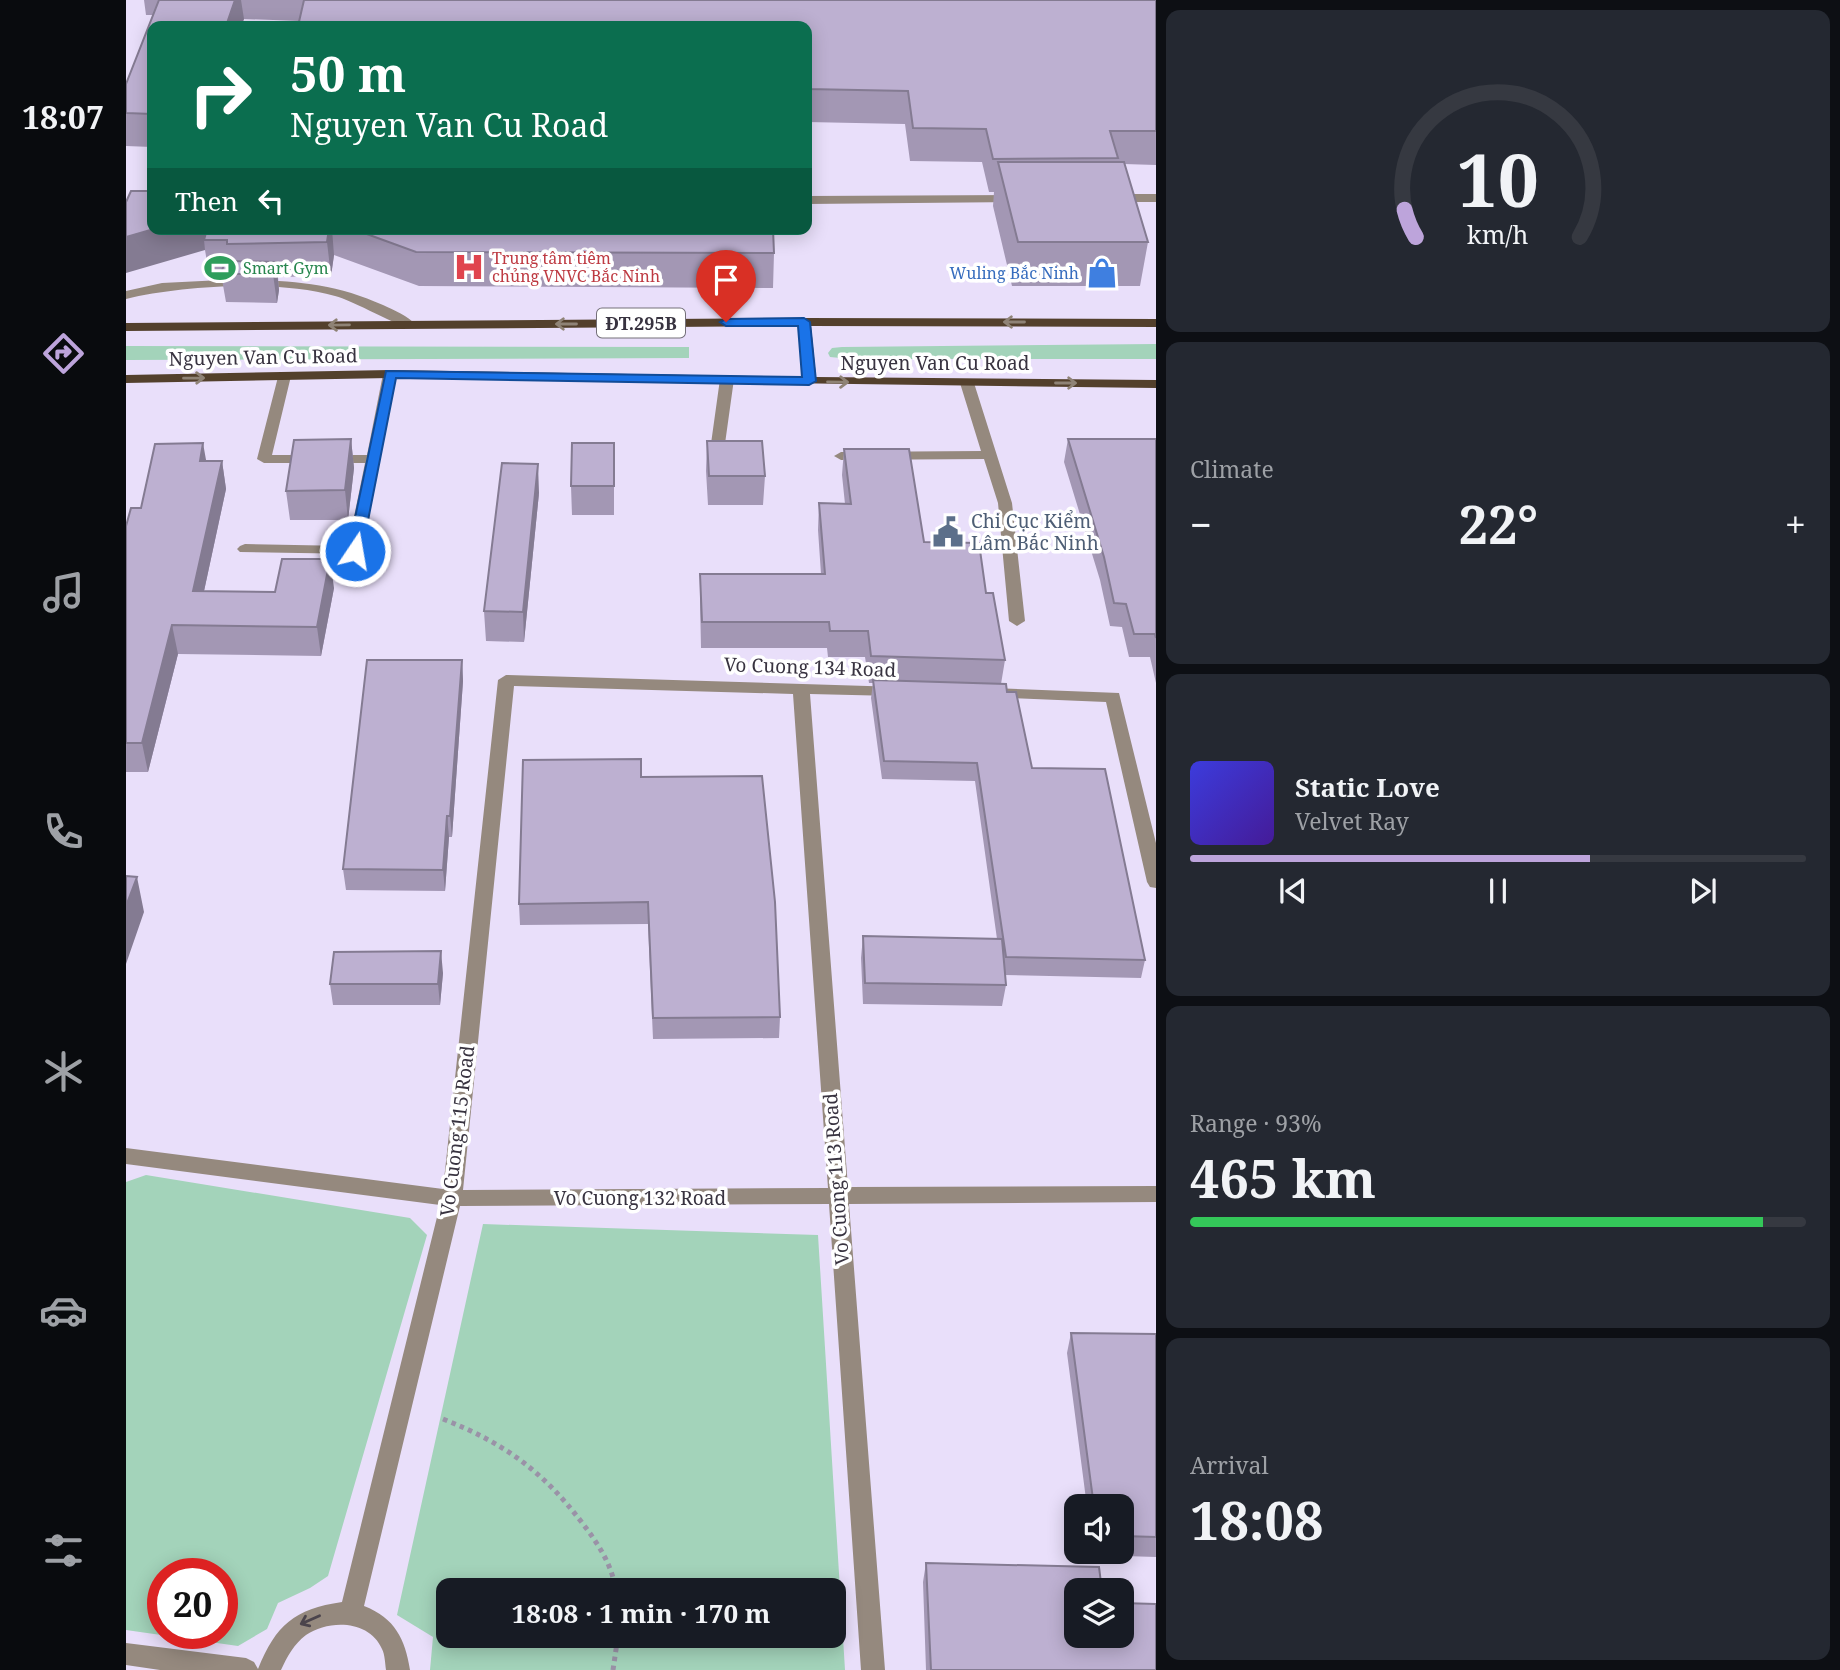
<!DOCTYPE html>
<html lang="en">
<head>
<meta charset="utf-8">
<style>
  :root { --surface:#171b24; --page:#242831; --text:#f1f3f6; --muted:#9ea1a6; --line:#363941; --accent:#bda4db }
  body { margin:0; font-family:"Noto Serif",serif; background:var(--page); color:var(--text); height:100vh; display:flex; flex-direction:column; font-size:26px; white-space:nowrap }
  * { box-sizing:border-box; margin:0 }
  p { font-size:23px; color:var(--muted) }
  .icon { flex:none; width:38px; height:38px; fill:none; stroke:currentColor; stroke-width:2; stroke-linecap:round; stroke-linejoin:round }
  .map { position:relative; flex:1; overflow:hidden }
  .side { display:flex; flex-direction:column; gap:10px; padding:10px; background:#0d0f14; width:684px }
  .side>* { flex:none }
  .top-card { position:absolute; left:21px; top:21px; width:665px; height:214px; border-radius:14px; box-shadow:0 4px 18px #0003; background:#0b6e4f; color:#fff; overflow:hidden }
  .tools { position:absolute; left:938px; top:1494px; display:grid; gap:14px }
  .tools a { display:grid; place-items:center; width:70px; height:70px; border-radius:14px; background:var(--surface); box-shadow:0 4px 18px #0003; font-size:35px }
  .speed { position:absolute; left:21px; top:1558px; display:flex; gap:14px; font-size:35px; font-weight:700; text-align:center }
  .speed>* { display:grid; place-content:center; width:91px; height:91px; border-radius:50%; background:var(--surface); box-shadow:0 4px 18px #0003; line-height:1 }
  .speed .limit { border:10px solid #d22; background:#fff; color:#111 }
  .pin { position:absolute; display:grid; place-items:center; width:60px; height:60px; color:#fff; margin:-72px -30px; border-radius:50% 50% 50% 0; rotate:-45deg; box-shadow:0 0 7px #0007 }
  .pin .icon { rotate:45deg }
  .me { position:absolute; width:77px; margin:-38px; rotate:12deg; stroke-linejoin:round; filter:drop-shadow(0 0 5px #0008) }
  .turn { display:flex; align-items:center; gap:24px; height:147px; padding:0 28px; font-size:32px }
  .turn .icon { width:91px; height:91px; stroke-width:2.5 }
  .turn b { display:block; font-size:49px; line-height:60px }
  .then { display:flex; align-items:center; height:66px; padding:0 28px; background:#0003; gap:14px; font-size:26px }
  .big { font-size:52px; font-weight:700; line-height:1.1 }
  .side .tile { flex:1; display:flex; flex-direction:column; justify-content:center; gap:10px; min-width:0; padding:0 24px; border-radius:14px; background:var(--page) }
  .side .dial { align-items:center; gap:0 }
  .dial svg { height:182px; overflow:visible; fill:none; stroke:var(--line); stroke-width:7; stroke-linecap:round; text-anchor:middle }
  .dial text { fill:var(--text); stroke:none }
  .song { display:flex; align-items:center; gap:21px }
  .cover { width:84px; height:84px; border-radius:10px; background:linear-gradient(135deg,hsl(240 70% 55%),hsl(260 70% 35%)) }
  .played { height:7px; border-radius:4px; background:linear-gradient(90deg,var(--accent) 65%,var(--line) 65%) }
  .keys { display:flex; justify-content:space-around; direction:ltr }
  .heat { display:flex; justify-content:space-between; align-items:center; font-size:38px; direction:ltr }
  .charge { height:10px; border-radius:5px; background:linear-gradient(90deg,#34c759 93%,var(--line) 0) }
  .trip { position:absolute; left:310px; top:1578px; width:410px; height:70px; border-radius:14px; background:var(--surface); box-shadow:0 4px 18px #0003; font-weight:700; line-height:70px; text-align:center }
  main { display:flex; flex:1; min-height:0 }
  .menu { display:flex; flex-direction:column; width:126px; justify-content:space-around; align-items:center; background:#090b0e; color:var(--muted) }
  .menu .icon { width:49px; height:49px }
  .menu .active { color:var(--accent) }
  .menu b { font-size:32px; color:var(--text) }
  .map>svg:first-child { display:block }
</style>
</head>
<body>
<main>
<nav class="menu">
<b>18:07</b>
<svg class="icon active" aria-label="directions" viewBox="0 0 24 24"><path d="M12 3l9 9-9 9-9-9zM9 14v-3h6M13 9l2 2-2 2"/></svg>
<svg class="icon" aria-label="music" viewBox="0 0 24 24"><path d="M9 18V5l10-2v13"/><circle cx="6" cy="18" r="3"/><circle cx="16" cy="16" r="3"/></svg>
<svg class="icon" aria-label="phone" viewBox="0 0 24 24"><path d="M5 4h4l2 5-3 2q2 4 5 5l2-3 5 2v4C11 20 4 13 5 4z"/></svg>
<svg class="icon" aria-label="climate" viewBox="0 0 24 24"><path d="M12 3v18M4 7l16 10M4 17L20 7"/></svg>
<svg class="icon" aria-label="car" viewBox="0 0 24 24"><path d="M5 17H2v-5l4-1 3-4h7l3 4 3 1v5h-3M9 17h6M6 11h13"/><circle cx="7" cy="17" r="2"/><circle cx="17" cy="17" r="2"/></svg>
<svg class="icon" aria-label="filters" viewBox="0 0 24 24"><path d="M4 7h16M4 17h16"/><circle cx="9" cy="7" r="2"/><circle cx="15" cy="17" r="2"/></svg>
</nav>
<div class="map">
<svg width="1030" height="1670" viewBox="0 0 1030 1670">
  <rect width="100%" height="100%" fill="#e9dffa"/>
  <path fill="#a3d3ba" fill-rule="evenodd" d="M1030 344V359H725L704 357 702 353 706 348 716 347Z
    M0 346 563 347V358L0 360Z
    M20 1175 284 1218 301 1235 202 1576 184 1588 152 1603 141 1629 112 1646 0 1630V1182ZM96 1573V1633H37V1573Z
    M357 1224 692 1235 719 1670H304L307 1637 271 1615ZM322 1591H707V1636H322Z"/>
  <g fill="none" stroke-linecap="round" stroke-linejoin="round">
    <path stroke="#9a92a7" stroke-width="5" stroke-dasharray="4.5 4.5" stroke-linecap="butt" d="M317 1419C378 1443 417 1471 457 1524 473 1545 486 1565 490 1591
      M487 1670 492 1636"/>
    <path fill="#95897e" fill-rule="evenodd" d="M1030 194V202H985L979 198 985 194Z
      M891 195 895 196V202L681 204V196Z
      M96 280C152 279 205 281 257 305 268 310 282 316 290 325L288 328C277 330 227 300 209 296 152 280 58 285 0 299V291L36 283Z
      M264 370 271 374 234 554 114 552 111 549 114 546 119 544 222 546 239 463H138L131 459 153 373 158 372 165 376 146 455H241L257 374Z
      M601 375 608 379 597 458 590 462 583 458 594 379Z
      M841 379 848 383 886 503 899 621 891 626 883 621 872 503 858 459 715 460 708 456 715 452 855 451 834 383Z
      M380 675 774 687 776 691 768 696 684 694 722 1187 1030 1186V1202L723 1204 759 1670H735L703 1204 334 1206 238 1606C269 1618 279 1639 284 1670H260C259 1663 259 1655 256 1649 244 1620 203 1619 180 1635 168 1644 161 1657 155 1670H34L0 1665V1643L120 1658 128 1662 132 1669C150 1625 168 1609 216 1602L314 1205 0 1164V1148L317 1189 372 680ZM388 686 667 694 702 1188 337 1190Z
      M866 688 993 693 1030 843V888L1024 887 1021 882 980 702 860 697 858 693Z"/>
    <path fill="#53402c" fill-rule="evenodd" d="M678 318 1030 319V327L685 326 690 377 1030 380V388L264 378 0 383V375L264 370 676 377 672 326 0 331V323Z"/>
  </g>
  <path fill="#a397b4" d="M18 0H1030V165L998 164 1022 242 1014 286H886L867 206 868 192H863L856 162 784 161 779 124 681 122V26L173 21 118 19 115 26H26V147L0 146V84L27 15H20Z
    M26 229H647L648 253 647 288 293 286 208 255 205 276 152 277 153 290 151 303 100 302 95 274H83L79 250Z
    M225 439 228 468 222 520H164L160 491Z
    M942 439H1030V683L1024 657H1003L996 627 984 626 974 580 938 462Z
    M581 441 639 476 637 505H582L580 471Z
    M488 443V515H446L445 486Z
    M718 449 798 542 860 593 879 660 875 684 881 692 906 768 1019 960 1015 978 879 975 880 985 876 1006 737 1004 735 958 737 936 871 939 849 781 756 779 745 698 747 683H743L739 657H702L701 648H575L574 600V574H695L692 530 693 503 719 504 716 475Z
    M80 461H96L100 489 78 591 149 592 208 588 195 656 52 654 22 772H0V526L15 508Z
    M413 493 398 642 360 641 358 611Z
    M336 660 337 681 326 837H323L319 891 220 890 217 869Z
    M515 777 654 1017 653 1038 527 1039 522 924 394 925 393 904Z
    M317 973 314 1005H207L204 984Z
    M945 1333 1030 1334V1557L967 1555 966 1552H996V1507H961L941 1353Z
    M800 1563 950 1636 1030 1670H800L797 1582Z"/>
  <path fill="#847b92" d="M109 0H115L118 19 115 26H100Z
    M28 229H88L78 240 79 250 0 273V237Z
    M203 229H206L208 255 205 276 201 242Z
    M150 262 153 290 151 303 147 274Z
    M225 439 228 468 222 520 219 490Z
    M77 443 82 471 74 461Z
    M96 461 100 489 72 619 67 591Z
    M412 464 413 493 398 642 397 612Z
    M204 559 208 588 195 656 191 627Z
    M46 625 52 654 22 772 16 743Z
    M336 660 337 681 326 837 324 816Z
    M321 816 323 837 319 891 317 870Z
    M11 877 18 912 0 964V906Z
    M315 951 317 973 314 1005 312 984Z"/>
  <path fill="#bdb0d1" stroke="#847b92" stroke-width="2" d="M33 0H109L100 26H26V114L0 113V84Z
    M178 0H1030V131H984L992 158 867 159 860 129 787 128 782 91 681 89V26H172Z
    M872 162H998L1022 242H892Z
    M5 191H26V229H28L0 237V202Z
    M81 229H203L201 242 101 244V240H78Z
    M227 229H647L648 253 290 252Z
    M99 261 150 262 147 274H95Z
    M225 439 219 490 160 491 168 440Z
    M942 439H1030V638L1029 634H1008L1000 604 988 603 978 557Z
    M581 441H636L639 476H583Z
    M77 443 74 461H96L67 591 149 592 156 559H204L191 627 46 625 16 743H0V526L5 508H15L29 444Z
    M446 443H488V486H445Z
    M718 449H783L798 542 853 543 860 593H867L879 660 745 656 742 631H704L703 622H576L574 574H699L693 503 725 504Z
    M376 463 412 464 397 612 358 611Z
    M241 660H336L324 816H321L317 870 217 869Z
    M747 680 880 684 881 692H890L906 768 979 769 1019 960 880 957 851 763 758 761Z
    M515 759V777L636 776 649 902 654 1017 527 1018 522 902 393 904 397 760Z
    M0 876 11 877 0 906Z
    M737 936 876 939 880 985 739 983Z
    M315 951 312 984H204L208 952Z
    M945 1333 1030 1334V1537L996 1536V1507H968Z
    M800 1563 973 1567 976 1591H950V1636H996V1603L1030 1604V1670H805Z"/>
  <defs><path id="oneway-shaft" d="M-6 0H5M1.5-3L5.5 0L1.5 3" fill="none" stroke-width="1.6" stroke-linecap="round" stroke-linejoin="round" transform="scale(1.75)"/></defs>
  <g stroke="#8f8376">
    <use href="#oneway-shaft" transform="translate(888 322) rotate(180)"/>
    <use href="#oneway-shaft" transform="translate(440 324) rotate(180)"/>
    <use href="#oneway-shaft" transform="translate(213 325) rotate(179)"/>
    <use href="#oneway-shaft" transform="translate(68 378) rotate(-1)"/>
    <use href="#oneway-shaft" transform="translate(712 382) rotate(1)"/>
    <use href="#oneway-shaft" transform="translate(940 383)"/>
  </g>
  <use stroke="#4b444c" href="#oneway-shaft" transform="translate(184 1620) rotate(156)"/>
  <path fill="#1a73e8" stroke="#114b97" stroke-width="2" d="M678 318 684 322 690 381 683 385 270 378 236 551 229 555 222 551 260 371 676 377 672 326H600L594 322 600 319Z"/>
  <defs>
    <g id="hospital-bare" transform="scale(2.415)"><path d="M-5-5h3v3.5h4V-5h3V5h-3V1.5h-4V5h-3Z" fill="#e0444e" stroke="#fff" stroke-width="2.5" paint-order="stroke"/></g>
    <g id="stadium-bare" transform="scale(2.415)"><path d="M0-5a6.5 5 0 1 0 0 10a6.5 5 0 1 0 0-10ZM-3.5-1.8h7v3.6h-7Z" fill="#2e9e5b" stroke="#fff" stroke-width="2.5" paint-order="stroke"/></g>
    <g id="shop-bare" transform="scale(2.415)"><path d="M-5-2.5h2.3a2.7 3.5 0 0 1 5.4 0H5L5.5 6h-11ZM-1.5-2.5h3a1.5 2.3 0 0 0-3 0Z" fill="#3f7fe0" stroke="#fff" stroke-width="2.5" paint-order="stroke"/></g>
    <g id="civic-bare" transform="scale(2.415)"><path d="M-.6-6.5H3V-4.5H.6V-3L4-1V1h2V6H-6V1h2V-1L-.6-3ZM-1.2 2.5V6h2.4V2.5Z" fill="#5c6f8a" stroke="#fff" stroke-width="2.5" paint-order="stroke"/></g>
  </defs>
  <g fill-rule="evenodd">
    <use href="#hospital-bare" x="343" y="267"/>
    <use href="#stadium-bare" x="94" y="268"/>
    <use href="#shop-bare" x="976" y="273"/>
    <use href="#civic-bare" x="822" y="532"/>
  </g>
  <g text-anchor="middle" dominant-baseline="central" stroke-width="7" stroke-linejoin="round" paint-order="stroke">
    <g font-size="16" fill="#be3a42" stroke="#fff" text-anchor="start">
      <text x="366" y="258">Trung tâm tiêm<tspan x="366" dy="18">chủng VNVC Bắc Ninh</tspan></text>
    </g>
    <g font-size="16" fill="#27864d" stroke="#fff" text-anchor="start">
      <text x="117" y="268">Smart Gym</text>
    </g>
    <g font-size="16" fill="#366cbe" stroke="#fff" text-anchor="end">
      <text x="953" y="273">Wuling Bắc Ninh</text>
    </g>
    <rect fill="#fff" stroke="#747079" stroke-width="2" x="471" y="308.5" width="88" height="29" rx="5"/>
    <g font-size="18" font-weight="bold" fill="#383340">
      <text x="515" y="323">ĐT.295B</text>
    </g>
    <g font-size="19" fill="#383340" stroke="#fff">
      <text transform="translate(137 357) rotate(-1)">Nguyen Van Cu Road</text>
      <text x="809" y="363">Nguyen Van Cu Road</text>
      <text transform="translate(684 667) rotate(2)">Vo Cuong 134 Road</text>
      <text transform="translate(331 1131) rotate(-83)">Vo Cuong 115 Road</text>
      <text transform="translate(710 1179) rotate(-94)">Vo Cuong 113 Road</text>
      <text x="514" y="1198">Vo Cuong 132 Road</text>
    </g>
    <g font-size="19" fill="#4e5e75" stroke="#fff" text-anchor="start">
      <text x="845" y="521">Chi Cục Kiểm<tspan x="845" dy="22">Lâm Bắc Ninh</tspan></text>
    </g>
  </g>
</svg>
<div class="tools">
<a><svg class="icon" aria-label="sound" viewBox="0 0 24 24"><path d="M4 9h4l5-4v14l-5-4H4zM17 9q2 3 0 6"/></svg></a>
<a><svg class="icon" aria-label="layers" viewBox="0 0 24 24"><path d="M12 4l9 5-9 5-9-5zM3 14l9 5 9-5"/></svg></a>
</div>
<div class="speed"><div class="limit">20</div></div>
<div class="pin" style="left:600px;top:322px;background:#d93025"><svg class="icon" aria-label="arrive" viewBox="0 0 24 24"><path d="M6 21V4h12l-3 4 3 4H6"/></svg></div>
<svg class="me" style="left:229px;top:551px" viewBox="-20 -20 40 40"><circle r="17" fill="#1a73e8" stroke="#fff" stroke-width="3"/><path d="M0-11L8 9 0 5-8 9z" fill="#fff"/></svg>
<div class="trip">18:08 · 1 min · 170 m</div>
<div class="top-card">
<div class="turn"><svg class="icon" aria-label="right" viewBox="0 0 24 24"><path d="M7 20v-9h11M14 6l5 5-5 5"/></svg><div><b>50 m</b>Nguyen Van Cu Road</div></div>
<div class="then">Then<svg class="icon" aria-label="left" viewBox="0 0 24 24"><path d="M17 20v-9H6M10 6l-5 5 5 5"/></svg></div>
</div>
</div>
<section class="side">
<div class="tile dial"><svg viewBox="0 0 100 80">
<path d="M14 69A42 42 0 1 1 86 69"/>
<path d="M14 69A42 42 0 0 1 9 57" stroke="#bda4db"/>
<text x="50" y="56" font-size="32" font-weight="700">10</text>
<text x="50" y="72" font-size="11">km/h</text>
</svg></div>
<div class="tile"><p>Climate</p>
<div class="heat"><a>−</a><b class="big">22°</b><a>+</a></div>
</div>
<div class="tile">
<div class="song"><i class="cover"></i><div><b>Static Love</b><p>Velvet Ray</p></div></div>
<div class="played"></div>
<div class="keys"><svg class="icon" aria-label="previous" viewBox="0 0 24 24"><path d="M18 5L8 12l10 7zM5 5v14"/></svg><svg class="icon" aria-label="pause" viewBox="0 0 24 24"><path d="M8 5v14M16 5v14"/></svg><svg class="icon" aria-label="next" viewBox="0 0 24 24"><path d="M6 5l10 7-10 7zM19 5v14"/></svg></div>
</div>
<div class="tile"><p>Range · 93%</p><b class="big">465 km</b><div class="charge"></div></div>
<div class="tile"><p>Arrival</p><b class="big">18:08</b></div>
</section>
</main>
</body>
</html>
